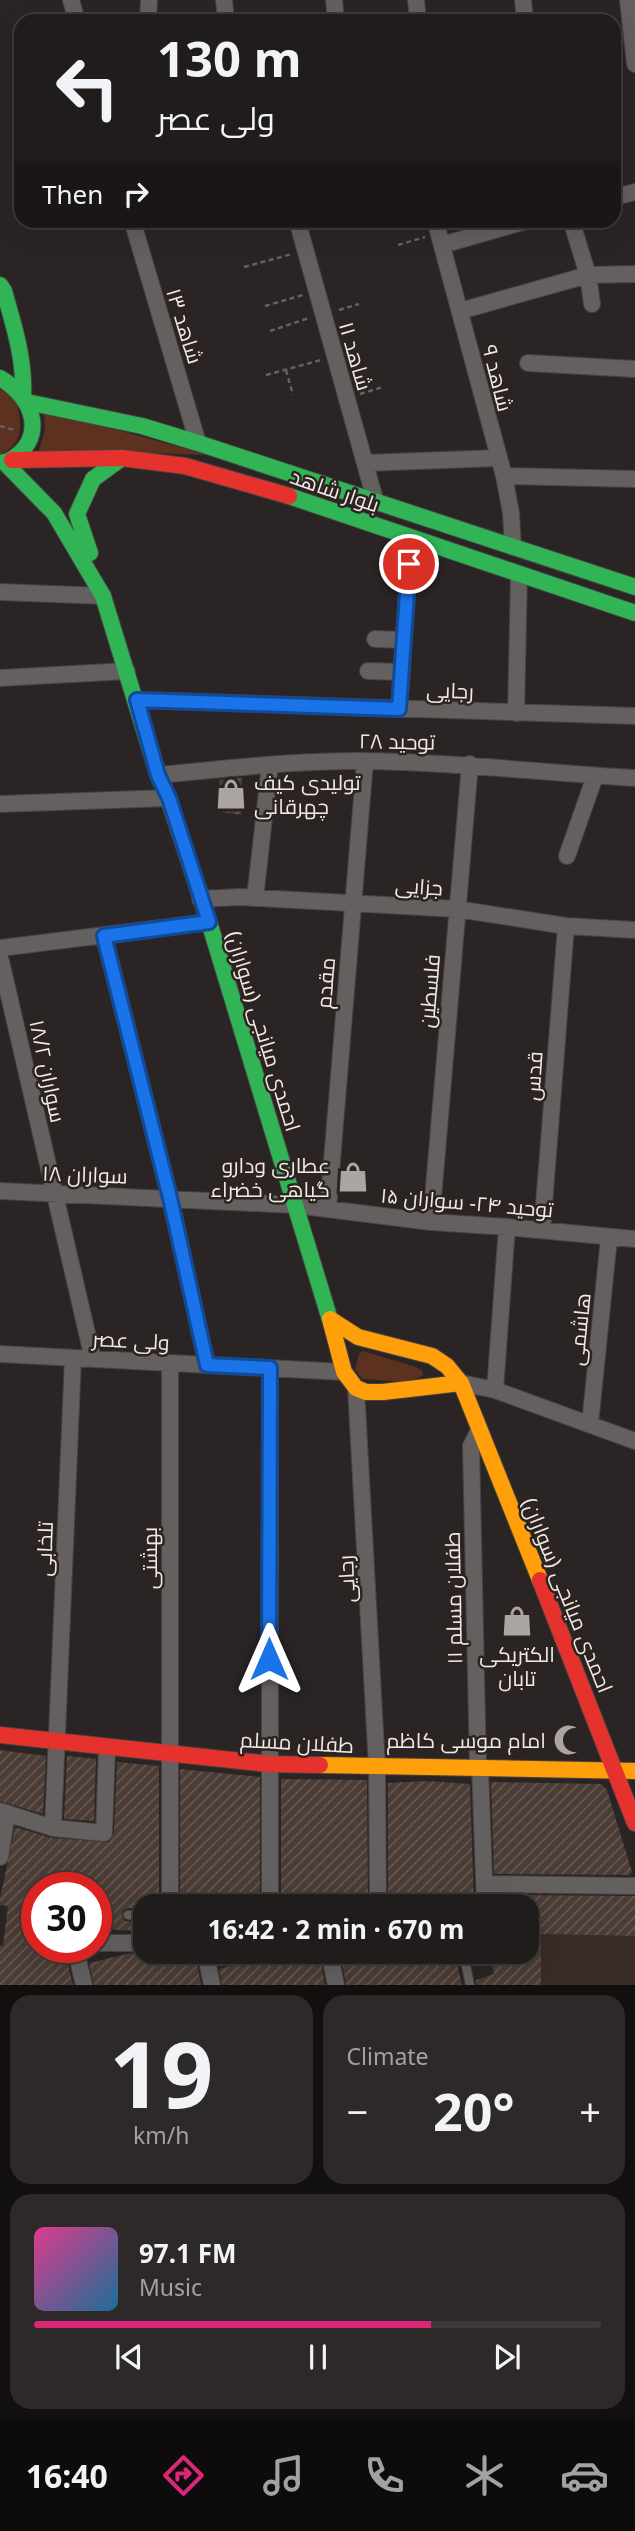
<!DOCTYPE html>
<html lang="en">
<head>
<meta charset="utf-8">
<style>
  :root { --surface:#201c1b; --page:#2d2928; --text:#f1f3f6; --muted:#a2a1a3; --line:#3d3a3a; --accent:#db2777 }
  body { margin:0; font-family:"Noto Sans",Cairo,sans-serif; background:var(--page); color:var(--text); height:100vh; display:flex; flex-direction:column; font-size:26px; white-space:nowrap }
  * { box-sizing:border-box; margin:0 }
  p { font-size:23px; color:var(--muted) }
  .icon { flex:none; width:38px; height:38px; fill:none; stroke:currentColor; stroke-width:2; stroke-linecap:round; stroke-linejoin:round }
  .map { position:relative; height:1985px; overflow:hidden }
  .drawer { display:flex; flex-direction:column; gap:10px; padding:10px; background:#120f0f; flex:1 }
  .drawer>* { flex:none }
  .top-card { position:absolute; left:14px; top:14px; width:607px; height:214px; border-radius:21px; box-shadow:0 7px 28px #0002,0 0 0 2px var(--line); background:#201c1b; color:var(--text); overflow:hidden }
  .speed { position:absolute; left:21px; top:1872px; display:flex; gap:14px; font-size:35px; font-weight:700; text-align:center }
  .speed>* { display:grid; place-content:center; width:91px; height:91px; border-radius:50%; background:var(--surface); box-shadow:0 7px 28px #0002,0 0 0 2px var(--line); line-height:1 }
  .speed .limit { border:10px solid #d22; background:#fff; color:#111 }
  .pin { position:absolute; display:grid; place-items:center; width:60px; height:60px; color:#fff; margin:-30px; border:4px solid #fff; border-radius:50%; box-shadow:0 2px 7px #0007 }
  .me { position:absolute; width:77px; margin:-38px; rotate:0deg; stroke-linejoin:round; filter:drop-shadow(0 0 5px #0008) }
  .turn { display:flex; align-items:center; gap:24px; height:147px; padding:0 28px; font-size:32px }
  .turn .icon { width:91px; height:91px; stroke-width:2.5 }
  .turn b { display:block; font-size:49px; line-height:60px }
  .then { display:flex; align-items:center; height:66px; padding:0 28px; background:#0003; gap:14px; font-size:26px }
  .big { font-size:52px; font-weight:700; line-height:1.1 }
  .drawer .widget { flex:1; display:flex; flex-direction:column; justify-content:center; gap:10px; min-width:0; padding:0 24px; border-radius:21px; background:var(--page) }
  .drawer .dial { align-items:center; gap:0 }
  .dial b { font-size:91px; line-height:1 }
  .song { display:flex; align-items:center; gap:21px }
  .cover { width:84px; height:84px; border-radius:10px; background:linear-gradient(135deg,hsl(330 70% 55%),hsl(200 70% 35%)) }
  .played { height:7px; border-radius:4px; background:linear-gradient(90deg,var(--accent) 70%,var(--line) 70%) }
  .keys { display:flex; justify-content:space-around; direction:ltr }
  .heat { display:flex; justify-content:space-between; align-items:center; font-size:38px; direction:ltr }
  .drawer .tiles { flex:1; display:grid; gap:10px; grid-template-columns:1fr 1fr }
  .widget:last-child { grid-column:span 2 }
  .trip { position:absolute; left:133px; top:1894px; width:406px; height:70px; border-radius:21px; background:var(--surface); box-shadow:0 7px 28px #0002,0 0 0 2px var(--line); font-weight:700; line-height:70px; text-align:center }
  .tabs { display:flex; height:112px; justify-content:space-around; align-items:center; background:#0d0b0b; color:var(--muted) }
  .tabs .icon { width:49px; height:49px }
  .tabs .on { color:var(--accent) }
  .tabs b { font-size:32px; color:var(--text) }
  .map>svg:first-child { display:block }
</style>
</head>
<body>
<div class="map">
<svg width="635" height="1985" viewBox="0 0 635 1985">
  <defs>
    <pattern id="building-hatch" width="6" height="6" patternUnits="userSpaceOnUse" patternTransform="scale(1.75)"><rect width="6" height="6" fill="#4b3c35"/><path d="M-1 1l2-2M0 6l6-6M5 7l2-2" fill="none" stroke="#655852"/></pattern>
  </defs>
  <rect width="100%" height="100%" fill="#2a2524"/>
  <path fill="#392b27" d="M540 1934 635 1936V1985H541Z"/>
  <path fill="#5d3120" d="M0 389 16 400C21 422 26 443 0 454Z
    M44 410 209 455 124 452 37 457 45 430Z
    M363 1351 416 1367 422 1370 423 1375C409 1386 379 1379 362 1379L355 1369 359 1354Z"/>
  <path fill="url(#building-hatch)" d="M242 778 241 815 222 812 219 780Z
    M0 1750 46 1756 43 1814 0 1801Z
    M67 1756 96 1759 94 1821 64 1819Z
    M117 1762 159 1766V1906H145V1908H128L123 1911 122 1916 125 1921 145 1922V1931L96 1929V1888H37V1948H53L52 1957 67 1960 73 1985H0V1945L3 1946 8 1906 0 1905V1899L15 1827 52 1838 109 1842 114 1833Z
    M180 1769 260 1777V1906H180Z
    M281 1779 367 1780 368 1906H281Z
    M426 1781 470 1784 474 1906H388V1783Z
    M491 1782 601 1784 607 1790 632 1872 629 1875 494 1874Z
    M495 1895 635 1896V1936L541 1934V1985H476V1980L494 1974 489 1951H527V1906H495Z
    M151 1951H195L201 1985H94L89 1963 127 1954Z
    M290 1951H319L325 1985H222L219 1969Z
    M340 1951H454L462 1985H346Z"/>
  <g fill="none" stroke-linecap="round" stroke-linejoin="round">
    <g stroke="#474341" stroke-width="10">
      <path id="lane" d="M128 1915H145
        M463 1951 470 1985"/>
    </g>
    <g stroke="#474341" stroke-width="18">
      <path id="street" d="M71 0 77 21
        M224 0 226 21
        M334 0 336 21
        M416 0 418 21
        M523 0 525 21
        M628 0 635 64
        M148 21 149 0
        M614 197 635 192
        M132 220 198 443
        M297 220 376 503
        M435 220 504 476 511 513 513 547
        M571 220 588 275 592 304
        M442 245 530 220
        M460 311 588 275 635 274
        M528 363 635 369
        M365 463 498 458
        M504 476 635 479
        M0 592 103 596
        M375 639 403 640
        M368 671 401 672
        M0 678 127 671
        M137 700 635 716
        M399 709 411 538
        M516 713 519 575
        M158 775C227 769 296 760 365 761 456 762 544 773 635 778
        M0 804 168 798
        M567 856 595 776
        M255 898 270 765
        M200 899 240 897 457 909 566 926 635 930
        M104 936 170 1198 207 1365
        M0 948 209 922
        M0 957 93 1359
        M0 1191 295 1205 431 1222 507 1227 635 1239
        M328 1209 365 761
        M431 1222 470 764
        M542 1230 566 926
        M0 1354 344 1372
        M170 1363V1906
        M461 1383 495 1390 635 1441
        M356 1388 377 1767 378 1906
        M495 1390 507 1227
        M590 1424 609 1238
        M478 1767 471 1446 479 1430
        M480 1767 485 1906
        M0 1811 53 1828 104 1833 107 1747
        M53 1828 73 1358
        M0 1857 7 1813
        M484 1884 635 1886
        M270 1906V1368
        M96 1943H145
        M75 1948 84 1985
        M205 1951 212 1985
        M329 1951 336 1985"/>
    </g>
    <g stroke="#474341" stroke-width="18">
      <path id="fast" d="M0 285 4 291C14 326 25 360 23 397
        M0 378C35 398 48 440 7 462
        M27 402 142 426 198 443 635 587
        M4 462 54 513 103 596 158 775 168 798 209 922 331 1323
        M289 496 635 613
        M90 553 77 514 93 479 122 458"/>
    </g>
    <g stroke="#474341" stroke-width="18">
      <path id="slow" d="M330 1319 358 1337 432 1356 447 1366 461 1383 540 1580
        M331 1323 344 1372 356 1388 366 1392H383L461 1383
        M320 1765 635 1771"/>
    </g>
    <g stroke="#474341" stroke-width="18">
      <path id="jam" d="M12 460 122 458 185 466 289 496
        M540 1580 635 1823
        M0 1735 269 1764 320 1765"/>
    </g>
    <path stroke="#666160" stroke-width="2.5" stroke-dasharray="5 3.5" stroke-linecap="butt" d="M398 245 425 237
      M244 267 292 254
      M265 306 303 295
      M339 310 359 304
      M270 331 309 318
      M286 370 293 395
      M266 375 321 360
      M360 394 383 387
      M0 426 14 430"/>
    <use href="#lane" stroke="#64605f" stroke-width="8"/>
    <use href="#street" stroke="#64605f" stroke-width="16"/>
    <use href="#fast" stroke="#30b455" stroke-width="16"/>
    <use href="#slow" stroke="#ff9f0a" stroke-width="16"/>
    <use href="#jam" stroke="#e5322d" stroke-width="16"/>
  </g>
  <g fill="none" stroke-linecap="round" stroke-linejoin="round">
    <g stroke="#114b97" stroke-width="18">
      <path id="route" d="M269 1659 270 1368 207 1365 170 1198 104 936 209 922 169 798 158 775 137 700 399 709 409 564"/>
    </g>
    <use href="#route" stroke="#1a73e8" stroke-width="12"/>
  </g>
  <defs>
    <g id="shop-bare" transform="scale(2.415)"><path d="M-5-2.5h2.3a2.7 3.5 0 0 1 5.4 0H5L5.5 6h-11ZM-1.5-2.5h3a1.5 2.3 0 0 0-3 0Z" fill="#aba5a3" stroke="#2d2421" stroke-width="2.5" paint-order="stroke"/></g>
    <g id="mosque-bare" transform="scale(2.415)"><path d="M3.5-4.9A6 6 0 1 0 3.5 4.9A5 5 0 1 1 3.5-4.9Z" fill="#aba5a3" stroke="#2d2421" stroke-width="2.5" paint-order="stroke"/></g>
  </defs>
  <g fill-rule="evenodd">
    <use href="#shop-bare" x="231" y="794"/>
    <use href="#shop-bare" x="353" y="1177"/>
    <use href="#shop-bare" x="517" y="1621"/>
    <use href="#mosque-bare" x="569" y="1740"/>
  </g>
  <g text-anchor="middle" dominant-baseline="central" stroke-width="5" stroke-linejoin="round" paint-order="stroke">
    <g font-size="21" fill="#f0eae7" stroke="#2d2421">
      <text transform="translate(185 326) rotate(73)">شاهد ۱۳</text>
      <text transform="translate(356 356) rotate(74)">شاهد ۱۱</text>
      <text transform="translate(498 378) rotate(76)">شاهد ۹</text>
      <text transform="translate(335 490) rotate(19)">بلوار شاهد</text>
      <text transform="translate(450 690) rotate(2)">رجایی</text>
      <text transform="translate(397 741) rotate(1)">توحید ۲۸</text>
      <text transform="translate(419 886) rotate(4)">جزایی</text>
      <text transform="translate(325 983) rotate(-85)">مقدم</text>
      <text transform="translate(429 991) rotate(-85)">فلسطین</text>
      <text transform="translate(264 1031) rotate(73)">احمدی میانجی (سواران)</text>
      <text transform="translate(48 1071) rotate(78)">سواران ۱۸/۲</text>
      <text transform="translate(533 1076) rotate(-86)">قدس</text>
      <text transform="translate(85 1174) rotate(2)">سواران ۱۸</text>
      <text transform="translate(467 1202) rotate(5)">توحید ۲۴- سواران ۱۵</text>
      <text transform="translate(579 1329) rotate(-84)">هاشمی</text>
      <text transform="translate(131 1340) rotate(3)">ولی عصر</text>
      <text transform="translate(44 1549) rotate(-88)">تلخابی</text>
      <text transform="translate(149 1558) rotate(-90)">بهشتی</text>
      <text transform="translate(346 1579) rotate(-93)">رجایی</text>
      <text transform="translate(568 1595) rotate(68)">احمدی میانجی (سواران)</text>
      <text transform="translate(453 1598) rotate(-91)">طفلان مسلم ۱۱</text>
      <text transform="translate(297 1742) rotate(3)">طفلان مسلم</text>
    </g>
    <g font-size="21" fill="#f0eae7" stroke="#2d2421" text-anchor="end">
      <text x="254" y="782" text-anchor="start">تولیدی کیف<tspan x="254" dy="24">چهرقانی</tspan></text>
      <text x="330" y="1165">عطاری ودارو<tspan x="330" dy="24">گیاهی خضراء</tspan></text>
      <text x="517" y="1654" text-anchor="middle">الکتریکی<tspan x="517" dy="24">تابان</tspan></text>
      <text x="546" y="1740">امام موسی کاظم</text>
    </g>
  </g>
</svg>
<div class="speed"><div class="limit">30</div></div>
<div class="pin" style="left:409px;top:564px;background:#d93025"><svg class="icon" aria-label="arrive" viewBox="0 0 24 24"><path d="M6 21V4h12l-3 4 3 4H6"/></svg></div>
<svg class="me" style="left:269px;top:1659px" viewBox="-20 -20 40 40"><path d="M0-17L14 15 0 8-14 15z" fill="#1a73e8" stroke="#fff" stroke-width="4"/></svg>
<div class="trip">16:42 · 2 min · 670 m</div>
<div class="top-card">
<div class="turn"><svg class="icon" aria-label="left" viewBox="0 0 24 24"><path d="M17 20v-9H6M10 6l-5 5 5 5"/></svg><div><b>130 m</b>ولی عصر</div></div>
<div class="then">Then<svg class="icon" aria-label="right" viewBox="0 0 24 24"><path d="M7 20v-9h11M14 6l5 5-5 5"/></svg></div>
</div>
</div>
<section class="drawer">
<div class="tiles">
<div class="widget dial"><b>19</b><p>km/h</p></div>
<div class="widget"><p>Climate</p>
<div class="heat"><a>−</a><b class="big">20°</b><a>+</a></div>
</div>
<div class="widget">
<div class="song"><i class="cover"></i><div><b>97.1 FM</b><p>Music</p></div></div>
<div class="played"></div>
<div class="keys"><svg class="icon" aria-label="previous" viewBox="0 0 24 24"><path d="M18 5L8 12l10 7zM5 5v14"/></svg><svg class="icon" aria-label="pause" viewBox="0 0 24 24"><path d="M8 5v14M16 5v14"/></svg><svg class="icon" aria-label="next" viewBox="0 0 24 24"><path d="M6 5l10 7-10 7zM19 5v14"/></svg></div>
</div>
</div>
</section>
<nav class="tabs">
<b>16:40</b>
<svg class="icon on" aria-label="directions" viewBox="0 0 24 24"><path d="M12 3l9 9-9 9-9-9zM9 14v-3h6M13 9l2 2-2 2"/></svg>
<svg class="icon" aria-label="music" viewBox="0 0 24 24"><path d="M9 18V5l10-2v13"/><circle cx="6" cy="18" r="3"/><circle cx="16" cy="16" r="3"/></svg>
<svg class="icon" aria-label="phone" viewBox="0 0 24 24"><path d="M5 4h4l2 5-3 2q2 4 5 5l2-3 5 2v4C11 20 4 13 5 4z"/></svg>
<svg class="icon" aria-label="climate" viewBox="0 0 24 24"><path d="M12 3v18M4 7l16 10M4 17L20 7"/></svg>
<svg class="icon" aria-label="car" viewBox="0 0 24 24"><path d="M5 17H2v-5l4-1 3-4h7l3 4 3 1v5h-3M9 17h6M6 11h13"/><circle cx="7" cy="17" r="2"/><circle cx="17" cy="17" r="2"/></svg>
</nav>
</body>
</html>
